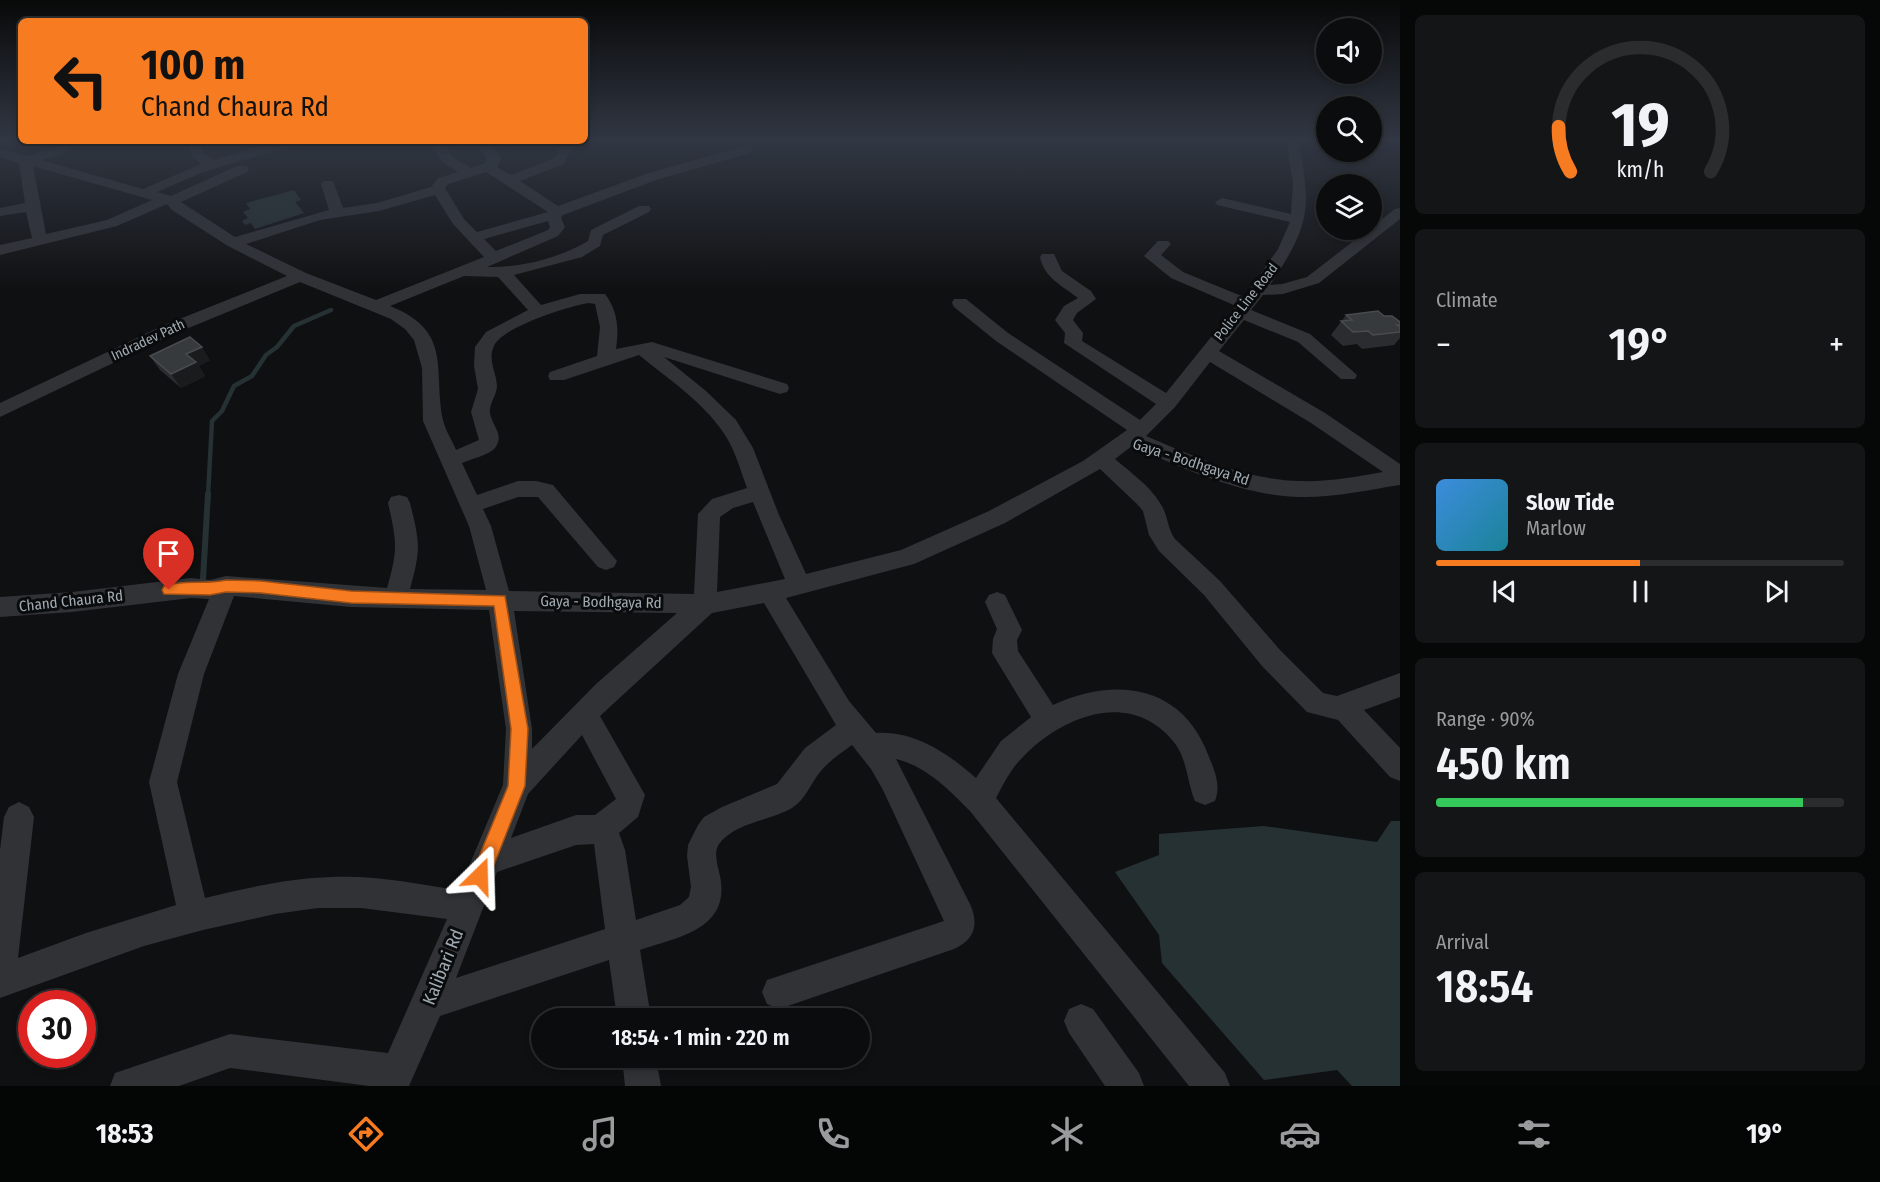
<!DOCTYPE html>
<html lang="en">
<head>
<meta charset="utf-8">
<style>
  :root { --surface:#0b0c0d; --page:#141516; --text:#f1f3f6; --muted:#9a9b9d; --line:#2b2c2e; --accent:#f77b21 }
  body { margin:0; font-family:"Fira Sans Condensed",sans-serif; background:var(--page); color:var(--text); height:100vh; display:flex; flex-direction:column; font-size:22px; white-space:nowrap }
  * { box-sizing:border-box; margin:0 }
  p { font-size:20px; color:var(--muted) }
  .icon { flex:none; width:33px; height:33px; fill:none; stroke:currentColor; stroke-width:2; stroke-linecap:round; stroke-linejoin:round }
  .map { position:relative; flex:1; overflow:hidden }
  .side { display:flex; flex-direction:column; gap:15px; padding:15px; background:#060707; width:480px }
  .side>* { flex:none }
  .top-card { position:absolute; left:18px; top:18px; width:570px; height:126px; border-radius:9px; box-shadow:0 3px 9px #0003,0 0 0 2px var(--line); background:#f77b21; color:#111; overflow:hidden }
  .controls { position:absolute; left:1316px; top:18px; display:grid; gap:12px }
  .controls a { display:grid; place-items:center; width:66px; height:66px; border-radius:50%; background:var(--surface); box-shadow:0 3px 9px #0003,0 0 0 2px var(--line); font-size:30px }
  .speed { position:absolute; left:18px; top:990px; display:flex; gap:12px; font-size:30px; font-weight:700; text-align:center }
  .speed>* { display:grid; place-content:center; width:78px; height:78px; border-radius:50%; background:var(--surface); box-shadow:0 3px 9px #0003,0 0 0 2px var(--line); line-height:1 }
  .speed .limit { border:9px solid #d22; background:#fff; color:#111 }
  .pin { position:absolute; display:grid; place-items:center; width:51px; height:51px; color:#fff; margin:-62px -26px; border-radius:50% 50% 50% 0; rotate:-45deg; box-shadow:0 0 6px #0007 }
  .pin .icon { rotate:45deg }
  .me { position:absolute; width:66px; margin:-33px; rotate:22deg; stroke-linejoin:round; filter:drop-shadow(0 0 4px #0008) }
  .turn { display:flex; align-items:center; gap:21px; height:126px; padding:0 24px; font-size:27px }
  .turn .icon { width:78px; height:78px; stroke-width:2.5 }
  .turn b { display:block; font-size:42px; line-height:51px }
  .big { font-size:45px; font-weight:600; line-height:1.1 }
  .side .tile { flex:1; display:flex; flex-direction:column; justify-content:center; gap:9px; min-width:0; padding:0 21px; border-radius:9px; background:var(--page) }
  .side .dial { align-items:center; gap:0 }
  .dial svg { height:156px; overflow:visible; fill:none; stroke:var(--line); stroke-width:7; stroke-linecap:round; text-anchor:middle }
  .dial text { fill:var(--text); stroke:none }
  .song { display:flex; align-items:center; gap:18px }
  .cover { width:72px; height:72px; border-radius:9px; background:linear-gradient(135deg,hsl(210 70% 55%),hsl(190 70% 35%)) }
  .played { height:6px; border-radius:3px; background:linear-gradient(90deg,var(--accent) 50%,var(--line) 50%) }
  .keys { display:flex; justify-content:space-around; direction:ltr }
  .heat { display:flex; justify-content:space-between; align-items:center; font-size:33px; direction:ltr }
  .charge { height:9px; border-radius:4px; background:linear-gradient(90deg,#34c759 90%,var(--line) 0) }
  .trip { position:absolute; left:531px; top:1008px; width:339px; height:60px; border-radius:30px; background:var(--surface); box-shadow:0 3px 9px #0003,0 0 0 2px var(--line); font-weight:600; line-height:60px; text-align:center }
  .dock { display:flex; height:96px; justify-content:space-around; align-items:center; background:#040505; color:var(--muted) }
  .dock .icon { width:42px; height:42px }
  .dock .selected { color:var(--accent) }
  .dock b { font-size:27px; color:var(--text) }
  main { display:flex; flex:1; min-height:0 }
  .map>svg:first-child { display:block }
</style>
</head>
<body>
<main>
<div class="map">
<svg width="1400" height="1086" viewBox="0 0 1400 1086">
  <rect width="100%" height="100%" fill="#0f1011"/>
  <path fill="#263134" d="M294 190 301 200 295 202 304 213 255 229 251 223 245 225 242 221 248 218 243 212 250 209 246 203Z
    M1391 821H1400V1086H1352L1337 1070 1264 1080 1162 963 1159 935 1115 872 1159 855V834L1264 826 1377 842Z"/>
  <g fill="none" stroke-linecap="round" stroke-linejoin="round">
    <path stroke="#263134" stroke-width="4.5" d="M208 496 212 421 222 411 234 386 252 376 266 355 277 347 294 326 331 310"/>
    <path stroke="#263134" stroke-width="6" d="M203 579 208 494"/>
    <path fill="#303236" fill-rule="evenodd" d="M1286 139H1298C1312 210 1310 225 1270 285L1282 284 1307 277 1395 209 1400 208V219L1319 283 1283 294 1263 295 1251 310 1310 334 1357 375 1355 379H1341L1298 342 1244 320 1219 351 1325 413 1400 464V485C1367 490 1333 498 1299 497 1240 495 1185 469 1132 446L1115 459C1130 472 1149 485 1160 503 1168 514 1167 528 1175 539L1220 581 1280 650 1323 693 1337 696 1400 673V697L1364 710 1400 748V781L1390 777 1338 720 1307 712 1262 666 1204 595 1159 551 1149 535 1143 511 1138 505 1100 469 1005 523 914 564 786 598 849 701 876 733C914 730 949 754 976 778L1001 741 1031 717 992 653 993 639 997 629 985 602 989 595 997 592 1005 595 1022 630 1017 640 1018 651 1053 705C1116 676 1183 685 1209 757 1215 771 1221 786 1215 801L1205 805 1195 801C1187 782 1187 757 1173 741 1129 688 1060 717 1021 759 1010 770 1003 785 996 798L1225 1073 1230 1086H1189L970 811C949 790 926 766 896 759L970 904C979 924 975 940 954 949L779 1009 767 1004 762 992 767 980 944 921 883 790 871 769 852 745C841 753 829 761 820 772 811 783 806 799 792 808 770 821 735 822 719 844 713 853 718 866 720 876 731 929 679 937 640 950L651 1018H617L609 960 440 1016 409 1086H369L230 1068 179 1086H110L115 1073 230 1034 388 1053 447 919 361 908H318L275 914 203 930 144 946 0 998V850L4 817 9 807 19 802 29 807 34 817 18 958 86 933 176 905 149 782 178 674 209 599 191 598 72 612 0 617V597L72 592 191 578 210 580 226 576 387 588C398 549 397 543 388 503L391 497 399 495 407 497 410 503C420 543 421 549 410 589L486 590 469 526 423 421 422 368 414 340 405 329 391 319 300 282 174 334 0 417V403L162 326 287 276 228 246 172 210 167 204 117 226 0 255V245L32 238 26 212 0 216V208L25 203 19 163 0 157V149L26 156 54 148 59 141H71L64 154 41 160 143 189 201 164 192 156 188 145 194 141H213L202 147 203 153 214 160 278 141H299L298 144 203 172 157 192 171 196 237 166H247L249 169 247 172 181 202 235 237 329 210 321 184 323 181H333L343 208 377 203 431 187 438 178 458 172C447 166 439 159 432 148L437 141H450L447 150 457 160 471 168 485 163 487 159 479 147 483 141H495L493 147 501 159 497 167 511 175 554 158 564 141H576L564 164 520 181 558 206 646 174 740 147H750L752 150 750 153 656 180 563 215 561 218 565 227 558 236 487 267C521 268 559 258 588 241L591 230 639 206H649L651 209 649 212 603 235 600 246 582 257 514 275 541 305 580 294H605C618 311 619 329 616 349L652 342 787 384 789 388 787 392 780 394 664 357 706 391 736 420 753 448 779 515 806 574 901 550 989 511 1083 461 1127 430 996 341 954 307 952 303 954 299H966L1008 333 1140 420 1156 404 1064 343 1065 333 1055 320 1064 306 1078 298C1063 286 1044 278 1040 257L1042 254H1054L1062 271 1091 291 1096 299 1077 313 1073 320 1083 333 1082 341 1166 393 1236 306 1171 278 1144 256 1158 241H1168L1171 244 1161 255 1183 272 1244 297 1278 249 1290 222 1217 205 1215 202 1222 198 1291 214 1293 183ZM33 166 152 200 107 220 46 234ZM486 172 548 212 477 232 464 219 445 188 448 184ZM435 195 453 224 484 257 376 300 306 273 246 244 320 220 379 211ZM548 221 550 227 548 230 496 251 484 239ZM464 276 498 277 528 310 486 332 475 347 474 366 478 389 471 412 479 440 456 450C452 440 445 430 443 420 433 369 453 331 390 306ZM589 303 595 304 600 327 597 356 550 372 548 376 550 380H564L639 355C667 378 702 401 723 432 735 449 740 469 747 488L712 499 698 514 694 594 509 591 491 526 483 509 518 497H538L598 567 606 570 614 567 617 561 553 485 536 481H518L477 495 462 463C471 459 489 455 495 448 505 435 492 426 490 413 489 404 496 396 497 387 497 373 487 360 494 346 502 327 569 306 589 303ZM1210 362 1311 423 1383 472C1355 477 1328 482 1300 481 1246 480 1195 457 1146 436L1175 407ZM753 502 785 579 717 592 720 517 733 508ZM234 596 351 607 489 610 506 729 503 785 459 890C417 884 375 875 332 877 289 878 247 888 205 898L177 782 204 674ZM764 603 836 725 805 748 777 784 722 807 704 817 698 825 688 845 687 856 691 887 689 897 680 905 636 920 625 850 619 833 638 817 645 795 600 716 712 613ZM514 611 677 613 596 684 532 749V729ZM582 735 616 799 595 815H576L511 838 528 794ZM594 844 605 929 456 978 497 872 576 845Z
      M1081 1004 1093 1009 1139 1073 1144 1086H1105L1069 1033 1064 1021 1069 1009Z
      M622 1058H656L661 1086H625Z"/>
  </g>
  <path fill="#2b2c2f" d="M1346 315 1384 316 1400 322V338L1394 345 1362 349 1357 344 1343 346 1331 335Z
    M150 356 210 360 199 366 205 376 181 388 160 370Z"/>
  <path fill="#1a1b1d" d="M202 347 210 360 199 366 205 376 181 388 171 374 186 354Z"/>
  <path fill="#373a3d" stroke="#484c4f" stroke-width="1.5" d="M1378 311 1384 316H1392L1400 322V325H1397L1400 327V332L1373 335 1368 331 1353 332 1341 321 1352 320 1346 315Z
    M190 337 202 347 186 354 196 362 171 374 150 356Z"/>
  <linearGradient id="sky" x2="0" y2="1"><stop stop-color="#080909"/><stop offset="0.48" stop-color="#313743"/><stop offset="1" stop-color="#313743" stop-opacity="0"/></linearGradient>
  <rect width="1400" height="291" fill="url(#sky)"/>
  <path fill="#f77b21" stroke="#a15015" stroke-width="1.5" d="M226 580 261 581 351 591 505 596 528 729 525 786 487 883 480 885 473 883 471 876 508 786 511 729 494 606 351 603 261 593 226 592 210 595 164 594 162 590 164 586C184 579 205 585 226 580Z"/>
  <g text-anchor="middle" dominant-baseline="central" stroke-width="6" stroke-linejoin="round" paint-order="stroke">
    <g font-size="14" fill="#a0aab2" stroke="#0a0b0c">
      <text transform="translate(1246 302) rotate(-52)">Police Line Road</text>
      <text transform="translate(148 340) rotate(-25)">Indradev Path</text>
    </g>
    <g font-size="15" fill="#a0aab2" stroke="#0a0b0c">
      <text transform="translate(1191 462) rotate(18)">Gaya - Bodhgaya Rd</text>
      <text transform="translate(71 601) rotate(-6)">Chand Chaura Rd</text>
      <text transform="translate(601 602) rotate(1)">Gaya - Bodhgaya Rd</text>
    </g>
    <g font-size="18" fill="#a0aab2" stroke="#0a0b0c">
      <text transform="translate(443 967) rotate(-68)">Kalibari Rd</text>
    </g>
  </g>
</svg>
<div class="controls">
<a><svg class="icon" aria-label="sound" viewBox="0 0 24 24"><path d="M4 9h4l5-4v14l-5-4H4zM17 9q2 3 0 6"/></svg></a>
<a><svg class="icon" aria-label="search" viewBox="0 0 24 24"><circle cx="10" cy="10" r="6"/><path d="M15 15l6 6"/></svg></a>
<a><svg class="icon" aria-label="layers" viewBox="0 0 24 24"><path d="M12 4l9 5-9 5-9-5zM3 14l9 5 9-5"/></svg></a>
</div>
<div class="speed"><div class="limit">30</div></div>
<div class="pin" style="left:169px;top:590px;background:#d93025"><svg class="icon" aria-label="arrive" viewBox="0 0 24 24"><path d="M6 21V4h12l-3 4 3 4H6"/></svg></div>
<svg class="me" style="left:480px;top:876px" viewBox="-20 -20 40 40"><path d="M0-17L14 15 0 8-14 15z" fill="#f77b21" stroke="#fff" stroke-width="4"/></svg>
<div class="trip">18:54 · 1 min · 220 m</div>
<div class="top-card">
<div class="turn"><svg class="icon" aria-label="left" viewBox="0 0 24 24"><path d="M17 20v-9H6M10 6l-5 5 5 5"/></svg><div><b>100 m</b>Chand Chaura Rd</div></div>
</div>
</div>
<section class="side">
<div class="tile dial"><svg viewBox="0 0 100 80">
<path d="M14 69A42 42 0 1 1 86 69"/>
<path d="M14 69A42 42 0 0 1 8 46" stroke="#f77b21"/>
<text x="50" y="56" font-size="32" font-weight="700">19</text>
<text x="50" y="72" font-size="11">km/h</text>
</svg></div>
<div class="tile"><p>Climate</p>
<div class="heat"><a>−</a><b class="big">19°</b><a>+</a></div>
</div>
<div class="tile">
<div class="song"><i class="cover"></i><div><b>Slow Tide</b><p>Marlow</p></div></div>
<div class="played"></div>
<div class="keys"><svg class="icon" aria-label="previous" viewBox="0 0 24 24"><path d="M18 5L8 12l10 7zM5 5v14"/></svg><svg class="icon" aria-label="pause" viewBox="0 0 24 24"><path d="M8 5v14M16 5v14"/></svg><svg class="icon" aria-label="next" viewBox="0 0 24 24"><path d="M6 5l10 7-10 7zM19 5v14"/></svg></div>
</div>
<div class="tile"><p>Range · 90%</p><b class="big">450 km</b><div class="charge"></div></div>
<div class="tile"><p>Arrival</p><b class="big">18:54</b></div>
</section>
</main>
<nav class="dock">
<b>18:53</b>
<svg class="icon selected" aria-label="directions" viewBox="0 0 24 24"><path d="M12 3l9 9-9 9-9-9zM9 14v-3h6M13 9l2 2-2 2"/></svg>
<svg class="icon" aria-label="music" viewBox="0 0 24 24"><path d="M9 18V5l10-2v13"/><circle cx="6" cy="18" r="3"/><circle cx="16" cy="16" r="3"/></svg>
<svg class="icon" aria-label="phone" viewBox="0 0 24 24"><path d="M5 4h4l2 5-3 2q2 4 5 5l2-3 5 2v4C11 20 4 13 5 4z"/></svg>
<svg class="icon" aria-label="climate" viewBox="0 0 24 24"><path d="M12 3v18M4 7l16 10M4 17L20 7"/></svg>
<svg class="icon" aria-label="car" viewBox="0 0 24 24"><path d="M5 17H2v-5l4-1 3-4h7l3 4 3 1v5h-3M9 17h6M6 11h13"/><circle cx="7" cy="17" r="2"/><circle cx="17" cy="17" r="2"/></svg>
<svg class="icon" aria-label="filters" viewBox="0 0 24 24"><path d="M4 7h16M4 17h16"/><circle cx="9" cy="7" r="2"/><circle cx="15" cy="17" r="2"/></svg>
<b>19°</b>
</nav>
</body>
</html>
